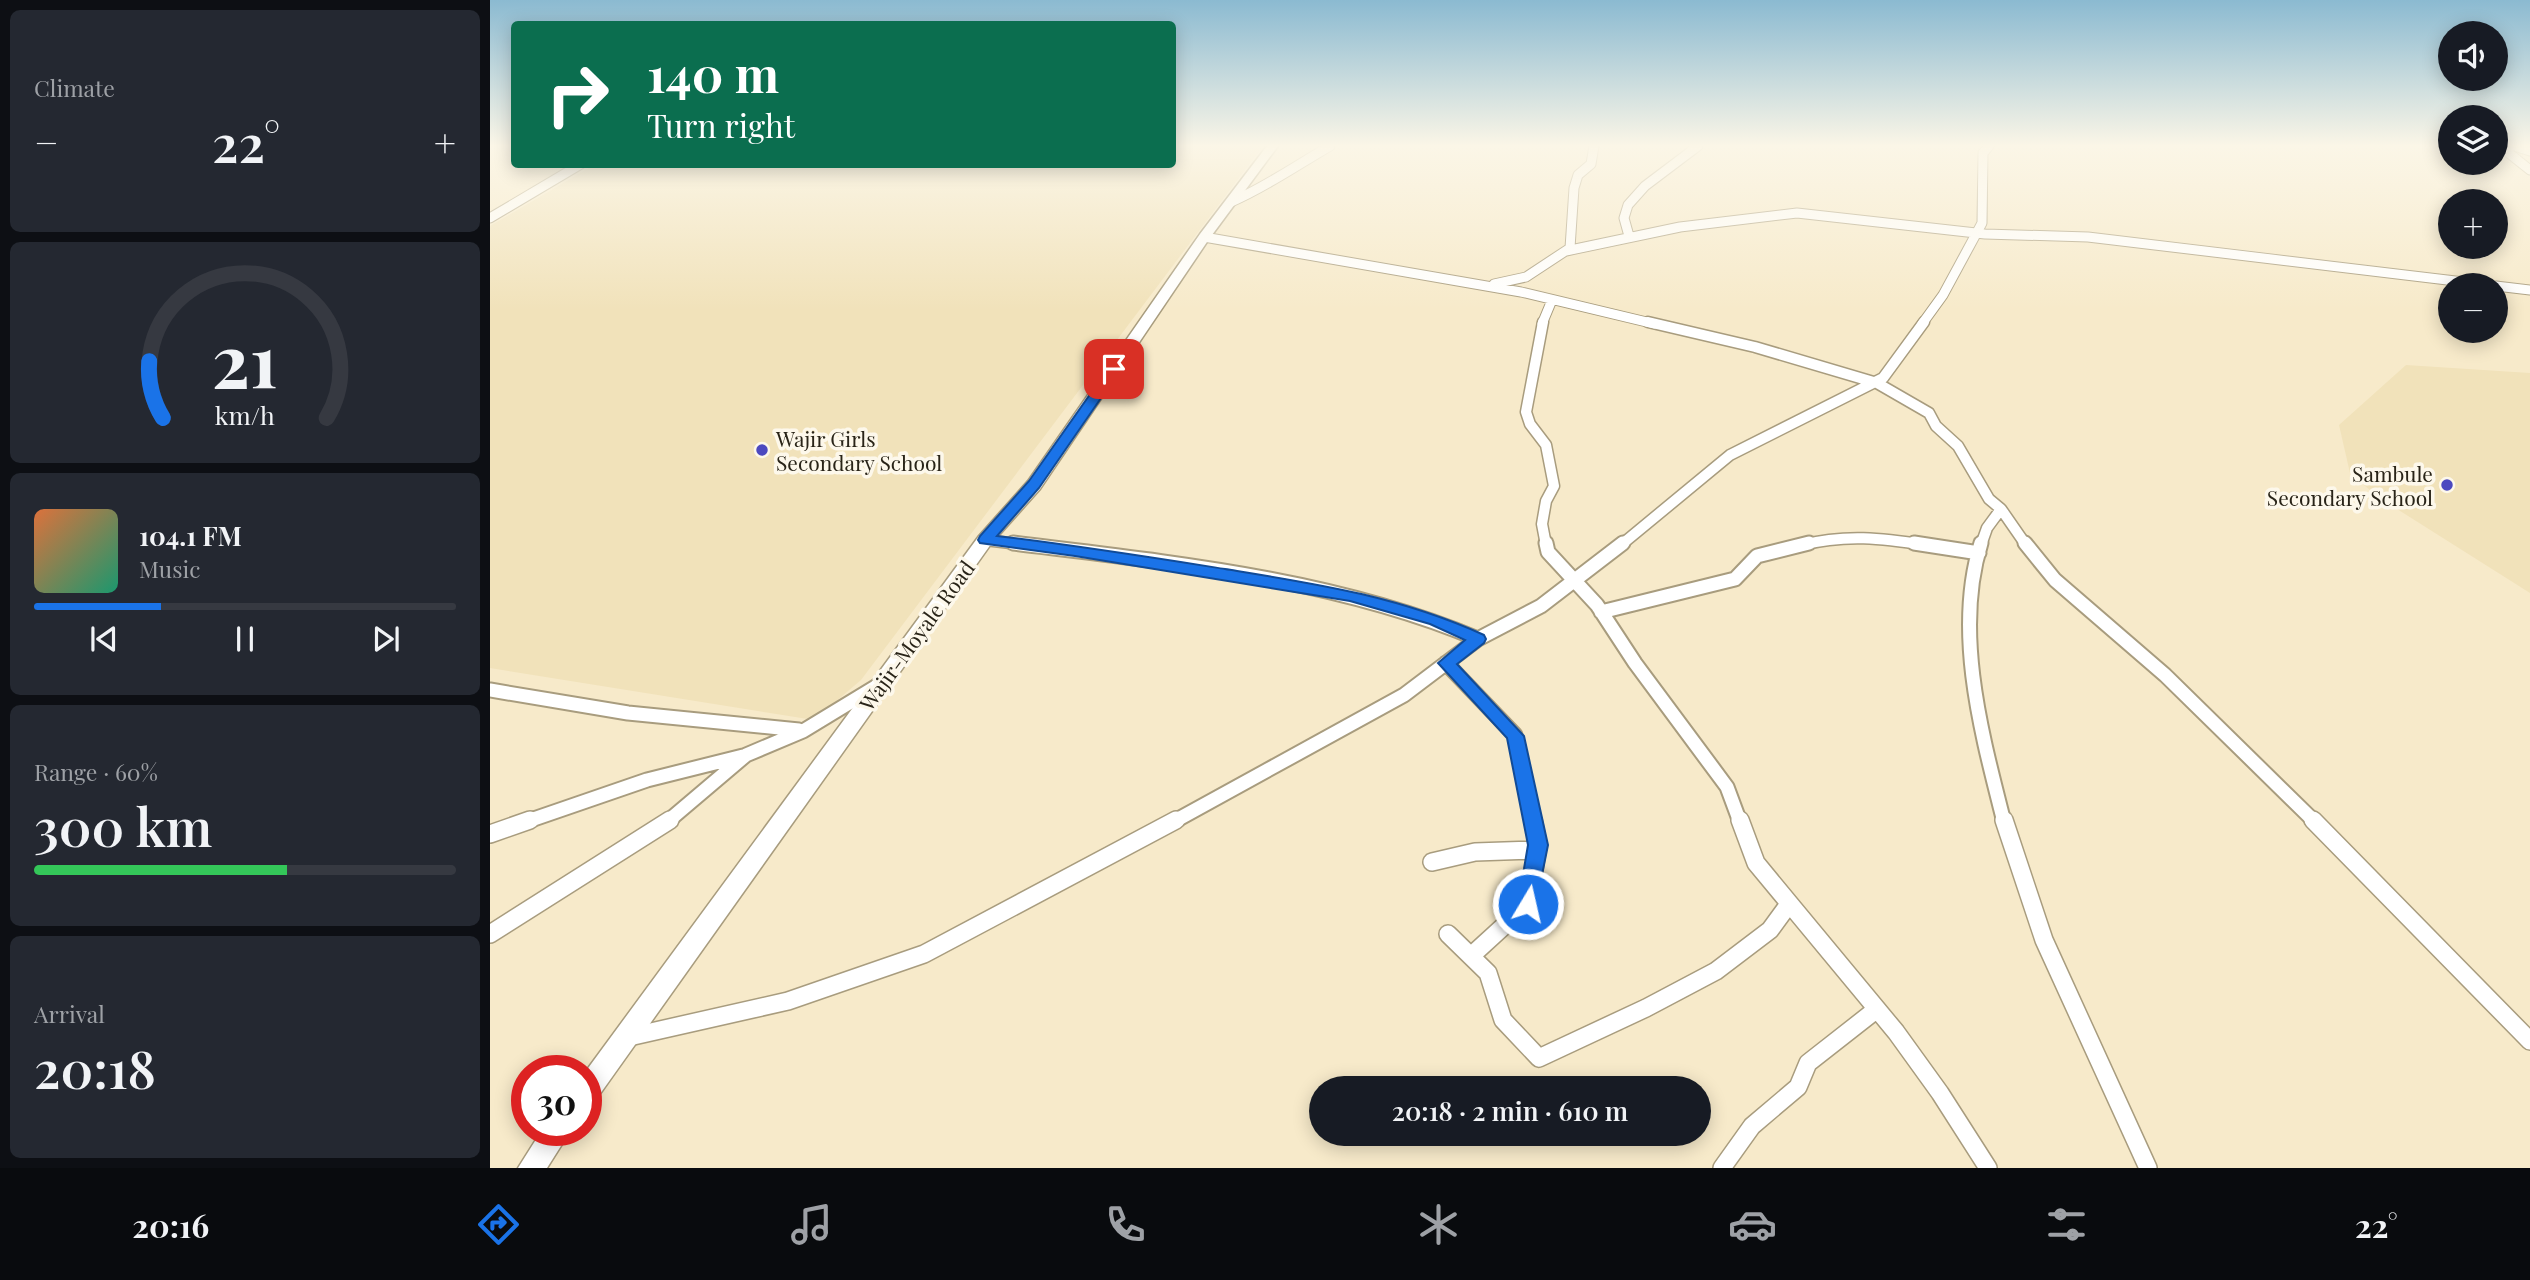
<!DOCTYPE html>
<html lang="en">
<head>
<meta charset="utf-8">
<style>
  :root { --surface:#171b24; --page:#242831; --text:#f1f3f6; --muted:#9ea1a6; --line:#363941; --accent:#1a73e8 }
  body { margin:0; font-family:"Playfair Display",serif; background:var(--page); color:var(--text); height:100vh; display:flex; flex-direction:column; font-size:26px; white-space:nowrap }
  * { box-sizing:border-box; margin:0 }
  p { font-size:23px; color:var(--muted) }
  .icon { flex:none; width:38px; height:38px; fill:none; stroke:currentColor; stroke-width:2; stroke-linecap:round; stroke-linejoin:round }
  .map { position:relative; flex:1; overflow:hidden }
  .side { display:flex; flex-direction:column; gap:10px; padding:10px; background:#0d0f14; width:490px }
  .side>* { flex:none }
  .top-card { position:absolute; left:21px; top:21px; width:665px; height:147px; border-radius:7px; box-shadow:0 4px 18px #0003; background:#0b6e4f; color:#fff; overflow:hidden }
  .tools { position:absolute; left:1948px; top:21px; display:grid; gap:14px }
  .tools a { display:grid; place-items:center; width:70px; height:70px; border-radius:50%; background:var(--surface); box-shadow:0 4px 18px #0003; font-size:35px }
  .speed { position:absolute; left:21px; top:1055px; display:flex; gap:14px; font-size:35px; font-weight:700; text-align:center }
  .speed>* { display:grid; place-content:center; width:91px; height:91px; border-radius:50%; background:var(--surface); box-shadow:0 4px 18px #0003; line-height:1 }
  .speed .limit { border:10px solid #d22; background:#fff; color:#111 }
  .pin { position:absolute; display:grid; place-items:center; width:60px; height:60px; color:#fff; margin:-30px; border-radius:14px; box-shadow:0 4px 10px #0006 }
  .me { position:absolute; width:77px; margin:-38px; rotate:9deg; stroke-linejoin:round; filter:drop-shadow(0 0 5px #0008) }
  .turn { display:flex; align-items:center; gap:24px; height:147px; padding:0 21px; font-size:32px }
  .turn .icon { width:91px; height:91px; stroke-width:2.5 }
  .turn b { display:block; font-size:49px; line-height:60px }
  .big { font-size:52px; font-weight:600; line-height:1.1 }
  .side .card { flex:1; display:flex; flex-direction:column; justify-content:center; gap:10px; min-width:0; padding:0 24px; border-radius:10px; background:var(--page) }
  .side .dial { align-items:center; gap:0 }
  .dial svg { height:182px; overflow:visible; fill:none; stroke:var(--line); stroke-width:7; stroke-linecap:round; text-anchor:middle }
  .dial text { fill:var(--text); stroke:none }
  .song { display:flex; align-items:center; gap:21px }
  .cover { width:84px; height:84px; border-radius:10px; background:linear-gradient(135deg,hsl(20 70% 55%),hsl(160 70% 35%)) }
  .played { height:7px; border-radius:4px; background:linear-gradient(90deg,var(--accent) 30%,var(--line) 30%) }
  .keys { display:flex; justify-content:space-around; direction:ltr }
  .heat { display:flex; justify-content:space-between; align-items:center; font-size:38px; direction:ltr }
  .charge { height:10px; border-radius:5px; background:linear-gradient(90deg,#34c759 60%,var(--line) 0) }
  .trip { position:absolute; left:819px; top:1076px; width:402px; height:70px; border-radius:35px; background:var(--surface); box-shadow:0 4px 18px #0003; font-weight:600; line-height:70px; text-align:center }
  .tab-bar { display:flex; height:112px; justify-content:space-around; align-items:center; background:#090b0e; color:var(--muted) }
  .tab-bar .icon { width:49px; height:49px }
  .tab-bar .active { color:var(--accent) }
  .tab-bar b { font-size:32px; color:var(--text) }
  main { display:flex; flex:1; min-height:0 }
  .map>svg:first-child { display:block }
</style>
</head>
<body>
<main>
<section class="side">
<div class="card"><p>Climate</p>
<div class="heat"><a>−</a><b class="big">22°</b><a>+</a></div>
</div>
<div class="card dial"><svg viewBox="0 0 100 80">
<path d="M14 69A42 42 0 1 1 86 69"/>
<path d="M14 69A42 42 0 0 1 8 44" stroke="#1a73e8"/>
<text x="50" y="56" font-size="32" font-weight="700">21</text>
<text x="50" y="72" font-size="11">km/h</text>
</svg></div>
<div class="card">
<div class="song"><i class="cover"></i><div><b>104.1 FM</b><p>Music</p></div></div>
<div class="played"></div>
<div class="keys"><svg class="icon" aria-label="previous" viewBox="0 0 24 24"><path d="M18 5L8 12l10 7zM5 5v14"/></svg><svg class="icon" aria-label="pause" viewBox="0 0 24 24"><path d="M8 5v14M16 5v14"/></svg><svg class="icon" aria-label="next" viewBox="0 0 24 24"><path d="M6 5l10 7-10 7zM19 5v14"/></svg></div>
</div>
<div class="card"><p>Range · 60%</p><b class="big">300 km</b><div class="charge"></div></div>
<div class="card"><p>Arrival</p><b class="big">20:18</b></div>
</section>
<div class="map">
<svg width="2040" height="1168" viewBox="0 0 2040 1168">
  <rect width="100%" height="100%" fill="#f7eaca"/>
  <path fill="#f1e2ba" d="M683 146H773L371 680 324 720 0 668V226L104 165 682 164Z
    M1916 365 2040 373V593L1888 497 1860 473 1849 425Z"/>
  <g fill="none" stroke-linecap="round" stroke-linejoin="round">
    <g stroke="#a89c7e" stroke-width="11">
      <path id="minor-far3" d="M2010 146 2040 170
        M2024 146 2040 151
        M741 202C776 187 807 165 840 146
        M0 218 91 164
        M1139 236 1134 218 1138 205 1155 186 1208 146
        M714 237 1031 292 1165 324
        M1076 251 1190 227 1307 213 1495 234 1598 237 1999 285
        M1004 284 1036 277 1080 248 1084 188 1088 175 1101 164 1104 146
        M2006 286 2040 290
        M1052 324 1062 300
        M1432 324 1453 295 1492 223 1493 153 1499 146"/>
    </g>
    <g stroke="#a89c7e" stroke-width="13">
      <path id="minor-far2" d="M1053 322 1036 412 1040 424 1056 445 1064 486 1056 501 1052 524 1056 545
        M1158 322 1265 347 1387 383 1439 413 1446 426 1468 446 1499 499 1511 509 1497 528 1491 545
        M1511 509 1536 545
        M495 540 537 545
        M1131 545 1240 455 1393 378 1434 322
        M1312 545C1355 534 1392 538 1435 545"/>
    </g>
    <g stroke="#a89c7e" stroke-width="17">
      <path id="minor-far1" d="M523 543C677 562 844 578 988 639
        M1056 543 1058 552 1107 605 1145 663 1237 787 1250 822
        M1424 543 1489 553
        M1491 543C1463 632 1492 735 1514 822
        M1535 543 1565 580 1675 675 1825 822
        M1111 612 1245 579 1267 556 1319 543
        M956 663 1025 735 1043 822
        M0 690 138 713 309 730
        M35 822 157 780 253 756
        M177 822 256 755 313 731 387 686
        M683 822 914 695 988 639 1051 606 1133 543"/>
    </g>
    <g stroke="#a89c7e" stroke-width="20">
      <path id="minor" d="M1250 820 1266 863 1406 1032 1450 1093 1498 1168
        M1514 820 1554 940 1658 1168
        M1823 820 2040 1041
        M0 834 40 820
        M942 862 985 852 1047 850
        M0 934 180 820
        M958 934 998 973 1013 1020 1049 1058 1156 1008 1226 971 1280 930 1299 904
        M981 956 1038 904 1048 845 1043 820
        M139 1037 298 1001 434 954 686 820
        M1232 1168 1262 1126 1308 1087 1318 1063 1387 1009"/>
    </g>
    <g stroke="#a89c7e" stroke-width="3">
      <path id="secondary" d="M777 146H788L719 239 550 489 501 544 105 1101 96 1105V1071L489 536 538 481 710 234Z
        M52 1130H81L57 1168H28Z"/>
    </g>
    <use href="#minor-far3" stroke="#fff" stroke-width="9"/>
    <use href="#minor-far2" stroke="#fff" stroke-width="10"/>
    <use href="#minor-far1" stroke="#fff" stroke-width="13"/>
    <use href="#minor" stroke="#fff" stroke-width="17"/>
    <use href="#secondary" fill="#fff" fill-rule="evenodd"/>
  </g>
  <linearGradient id="sky" x2="0" y2="1"><stop stop-color="#8bbad1"/><stop offset="0.47" stop-color="#fbf6e7"/><stop offset="1" stop-color="#fbf6e7" stop-opacity="0"/></linearGradient>
  <rect width="2040" height="310" fill="url(#sky)"/>
  <path fill="#1a73e8" stroke="#114b97" stroke-width="2" d="M624 365 631 369 549 488 507 536C584 545 659 557 735 569 827 584 908 596 994 635L996 639 994 643 967 664 1034 736 1058 845 1045 910 1038 913 1031 910 1028 904 1038 845 1017 738 948 663 975 640 940 624 860 601 585 556 490 543 488 540 490 536 539 481 620 366Z"/>
  <g fill="#4c49bf" stroke="#fdf8eb" stroke-width="2.5">
    <circle cx="272" cy="450" r="7"/>
    <circle cx="1957" cy="485" r="7"/>
  </g>
  <g text-anchor="middle" dominant-baseline="central" stroke-width="7" stroke-linejoin="round" paint-order="stroke">
    <g font-size="21" fill="#292418" stroke="#fdf8eb" text-anchor="start">
      <text x="286" y="438">Wajir Girls<tspan x="286" dy="24">Secondary School</tspan></text>
      <text x="1943" y="473" text-anchor="end">Sambule<tspan x="1943" dy="24">Secondary School</tspan></text>
    </g>
    <g font-size="21" fill="#292418" stroke="#fdf8eb">
      <text transform="translate(426 635) rotate(-54)">Wajir-Moyale Road</text>
    </g>
  </g>
</svg>
<div class="tools">
<a><svg class="icon" aria-label="sound" viewBox="0 0 24 24"><path d="M4 9h4l5-4v14l-5-4H4zM17 9q2 3 0 6"/></svg></a>
<a><svg class="icon" aria-label="layers" viewBox="0 0 24 24"><path d="M12 4l9 5-9 5-9-5zM3 14l9 5 9-5"/></svg></a>
<a>+</a>
<a>−</a>
</div>
<div class="speed"><div class="limit">30</div></div>
<div class="pin" style="left:624px;top:369px;background:#d93025"><svg class="icon" aria-label="arrive" viewBox="0 0 24 24"><path d="M6 21V4h12l-3 4 3 4H6"/></svg></div>
<svg class="me" style="left:1038px;top:904px" viewBox="-20 -20 40 40"><circle r="17" fill="#1a73e8" stroke="#fff" stroke-width="3"/><path d="M0-11L8 9 0 5-8 9z" fill="#fff"/></svg>
<div class="trip">20:18 · 2 min · 610 m</div>
<div class="top-card">
<div class="turn"><svg class="icon" aria-label="right" viewBox="0 0 24 24"><path d="M7 20v-9h11M14 6l5 5-5 5"/></svg><div><b>140 m</b>Turn right</div></div>
</div>
</div>
</main>
<nav class="tab-bar">
<b>20:16</b>
<svg class="icon active" aria-label="directions" viewBox="0 0 24 24"><path d="M12 3l9 9-9 9-9-9zM9 14v-3h6M13 9l2 2-2 2"/></svg>
<svg class="icon" aria-label="music" viewBox="0 0 24 24"><path d="M9 18V5l10-2v13"/><circle cx="6" cy="18" r="3"/><circle cx="16" cy="16" r="3"/></svg>
<svg class="icon" aria-label="phone" viewBox="0 0 24 24"><path d="M5 4h4l2 5-3 2q2 4 5 5l2-3 5 2v4C11 20 4 13 5 4z"/></svg>
<svg class="icon" aria-label="climate" viewBox="0 0 24 24"><path d="M12 3v18M4 7l16 10M4 17L20 7"/></svg>
<svg class="icon" aria-label="car" viewBox="0 0 24 24"><path d="M5 17H2v-5l4-1 3-4h7l3 4 3 1v5h-3M9 17h6M6 11h13"/><circle cx="7" cy="17" r="2"/><circle cx="17" cy="17" r="2"/></svg>
<svg class="icon" aria-label="filters" viewBox="0 0 24 24"><path d="M4 7h16M4 17h16"/><circle cx="9" cy="7" r="2"/><circle cx="15" cy="17" r="2"/></svg>
<b>22°</b>
</nav>
</body>
</html>
